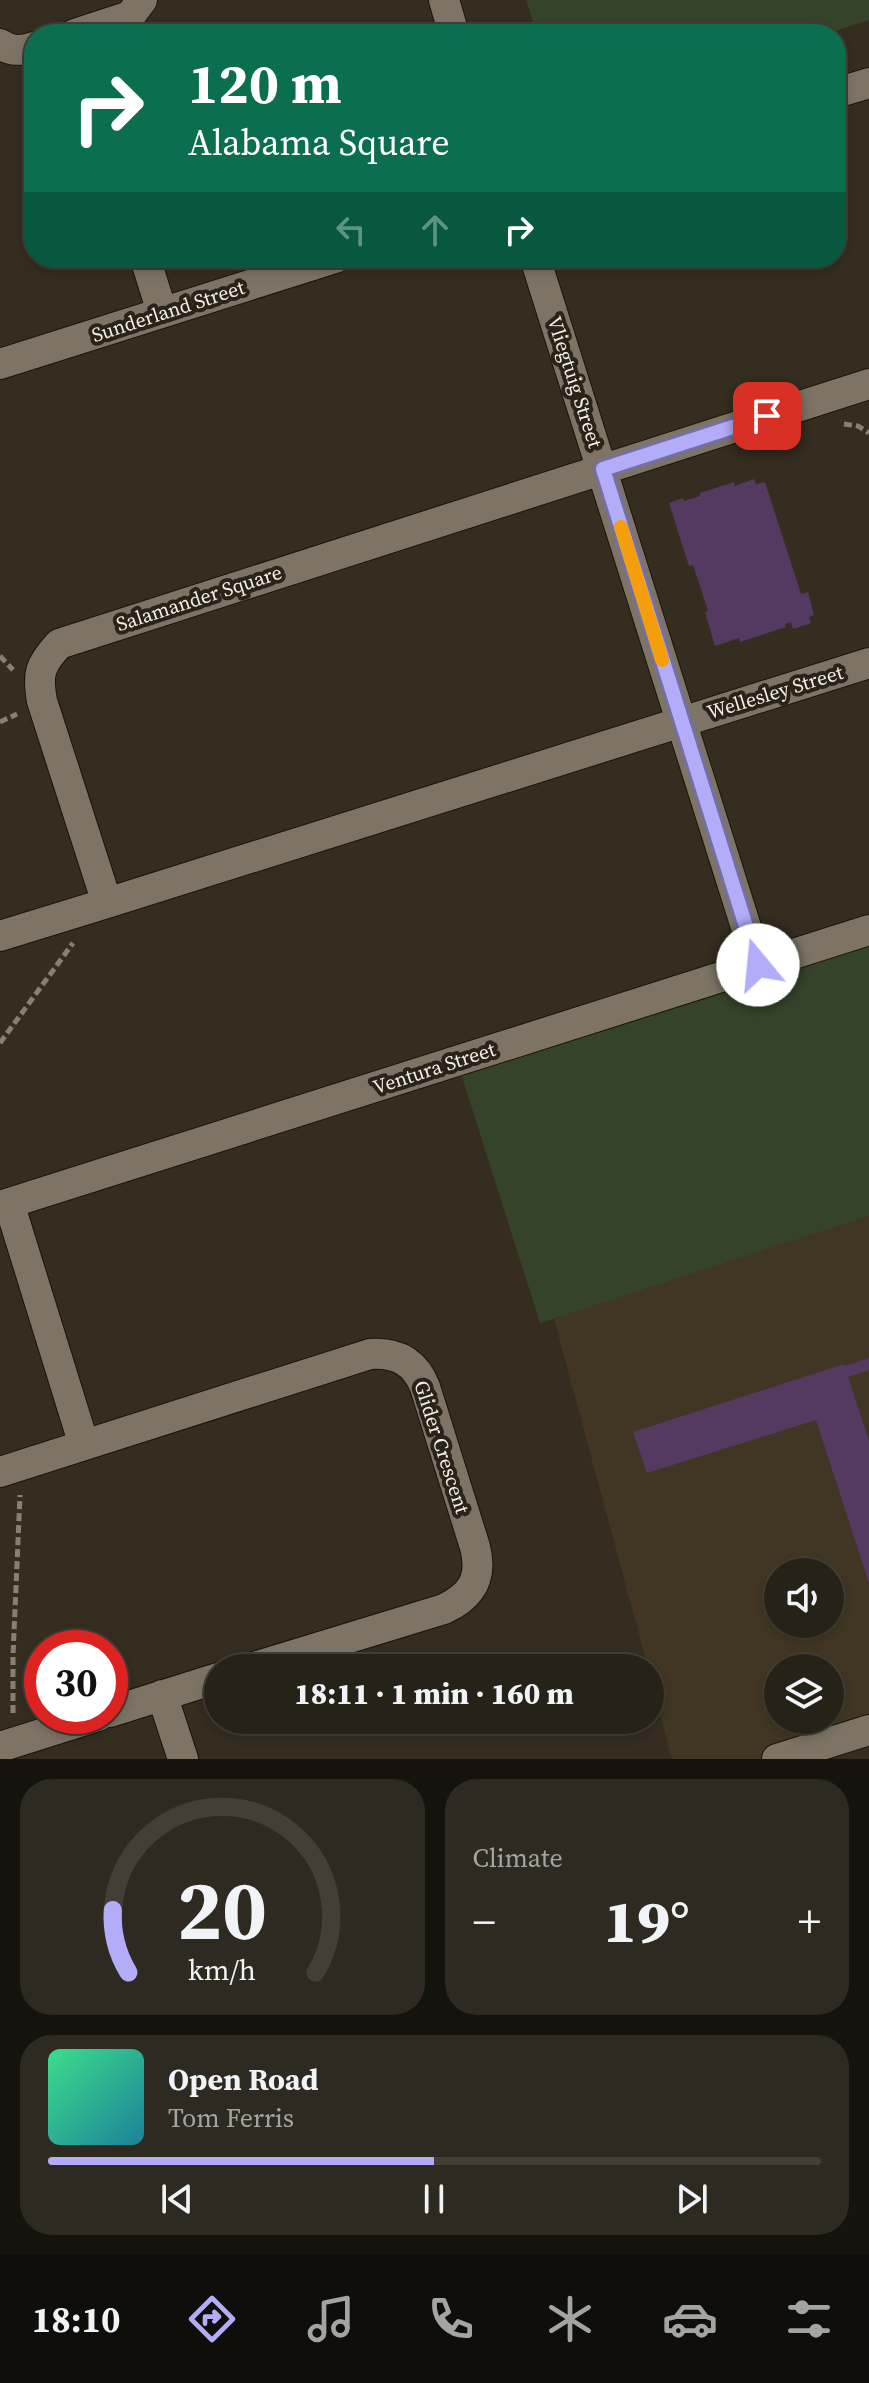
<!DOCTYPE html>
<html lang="en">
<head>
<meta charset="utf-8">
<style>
  :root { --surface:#272218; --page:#2f2a21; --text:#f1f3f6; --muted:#a4a4a2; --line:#433f37; --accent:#b3adf9 }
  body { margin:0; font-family:"Source Serif 4",serif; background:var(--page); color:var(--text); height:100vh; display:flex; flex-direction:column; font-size:30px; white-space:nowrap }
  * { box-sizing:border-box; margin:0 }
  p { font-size:26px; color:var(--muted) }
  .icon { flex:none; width:44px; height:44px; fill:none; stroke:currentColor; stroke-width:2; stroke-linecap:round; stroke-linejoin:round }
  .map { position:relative; height:1759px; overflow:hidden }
  .drawer { display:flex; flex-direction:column; gap:20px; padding:20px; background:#15130d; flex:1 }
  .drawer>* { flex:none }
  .guide { position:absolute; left:24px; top:24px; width:822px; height:244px; border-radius:32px; box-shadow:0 4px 12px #0003,0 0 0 2px var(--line); background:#0b6e4f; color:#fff; overflow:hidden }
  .controls { position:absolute; left:764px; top:1558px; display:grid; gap:16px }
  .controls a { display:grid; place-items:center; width:80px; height:80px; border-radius:50%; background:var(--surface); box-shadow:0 4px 12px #0003,0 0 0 2px var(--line); font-size:40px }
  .speed { position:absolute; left:24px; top:1630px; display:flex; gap:16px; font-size:40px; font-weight:700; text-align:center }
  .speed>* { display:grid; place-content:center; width:104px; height:104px; border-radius:50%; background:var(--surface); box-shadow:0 4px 12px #0003,0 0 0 2px var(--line); line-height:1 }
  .speed .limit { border:12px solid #d22; background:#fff; color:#111 }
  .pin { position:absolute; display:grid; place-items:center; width:68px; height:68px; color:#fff; margin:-34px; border-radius:16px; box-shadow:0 4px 12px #0006 }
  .me { position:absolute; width:88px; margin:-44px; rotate:343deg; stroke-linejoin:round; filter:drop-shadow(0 0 6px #0008) }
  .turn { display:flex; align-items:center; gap:28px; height:168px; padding:0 32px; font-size:36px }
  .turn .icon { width:104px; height:104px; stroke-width:2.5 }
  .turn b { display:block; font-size:56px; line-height:68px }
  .lanes { display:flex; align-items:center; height:76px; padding:0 32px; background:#0003; justify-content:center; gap:40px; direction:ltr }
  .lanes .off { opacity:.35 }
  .big { font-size:60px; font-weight:800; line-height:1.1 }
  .drawer .widget { flex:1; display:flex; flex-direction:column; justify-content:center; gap:12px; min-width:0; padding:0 28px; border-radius:32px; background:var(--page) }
  .drawer .dial { align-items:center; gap:0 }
  .dial svg { height:208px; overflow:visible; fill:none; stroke:var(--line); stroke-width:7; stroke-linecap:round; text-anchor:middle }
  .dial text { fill:var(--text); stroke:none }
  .song { display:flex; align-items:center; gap:24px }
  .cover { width:96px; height:96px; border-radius:12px; background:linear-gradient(135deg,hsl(150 70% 55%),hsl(190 70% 35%)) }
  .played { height:8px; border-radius:4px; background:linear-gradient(90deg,var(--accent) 50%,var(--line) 50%) }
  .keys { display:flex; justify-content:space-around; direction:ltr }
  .heat { display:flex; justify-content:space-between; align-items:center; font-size:44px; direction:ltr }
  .drawer .tiles { flex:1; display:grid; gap:20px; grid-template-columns:1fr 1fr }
  .widget:last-child { grid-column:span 2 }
  .trip { position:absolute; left:204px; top:1654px; width:460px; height:80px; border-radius:40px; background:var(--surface); box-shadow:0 4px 12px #0003,0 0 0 2px var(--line); font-weight:800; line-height:80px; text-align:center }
  .tabs { display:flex; height:128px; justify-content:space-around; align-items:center; background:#100e0a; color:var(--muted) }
  .tabs .icon { width:56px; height:56px }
  .tabs .active { color:var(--accent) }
  .tabs b { font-size:36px; color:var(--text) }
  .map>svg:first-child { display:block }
</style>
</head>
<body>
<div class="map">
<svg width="869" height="1759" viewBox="0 0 869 1759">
  <rect width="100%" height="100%" fill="#342d20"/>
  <path fill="#413623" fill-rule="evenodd" d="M869 945V1730L777 1759H672L650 1677V1668H648L554 1319 540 1323ZM778 1572H830V1624H778ZM778 1668H830V1720H778Z"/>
  <path fill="#344329" d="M526 0H869V20L826 34H537Z
    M869 945V1216L540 1323 461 1074Z"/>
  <path fill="#543a61" d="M754 479 756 484 765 482 801 594 808 592 814 615 809 617 811 623 793 629 791 622 785 624 786 627 740 642 739 638 715 646 705 612 708 611 693 565 689 566 669 503 683 498 684 501 700 496V493L734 482 735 486Z
    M869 1358V1370L848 1377 869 1441V1583L816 1420 647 1473 633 1432 844 1364 845 1366Z"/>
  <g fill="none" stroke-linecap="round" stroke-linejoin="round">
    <g stroke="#1b1509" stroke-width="32">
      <path id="minor" d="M444 0 454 34
        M75 34 130 16 142 0
        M0 44C11 52 22 51 34 47
        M836 93 869 83
        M145 258 162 312
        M535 258 758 965
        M0 364 335 258
        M869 384 59 644C40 665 37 673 42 701L107 903 869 663
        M0 936 107 903
        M9 1203 84 1445
        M0 1206 869 930
        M0 1472 370 1354C397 1352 415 1362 425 1387L475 1547C483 1578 472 1596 444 1609L251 1668
        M162 1695 183 1759
        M110 1712 218 1678
        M0 1747 98 1716
        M777 1759 869 1730"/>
    </g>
    <path stroke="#878076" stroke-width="5" stroke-dasharray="8 4" stroke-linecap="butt" d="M844 424 858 426 869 433
      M0 656 13 670
      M0 722 17 714
      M0 1043 73 943
      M13 1713V1656L20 1495"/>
    <use href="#minor" stroke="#7d7466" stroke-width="30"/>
  </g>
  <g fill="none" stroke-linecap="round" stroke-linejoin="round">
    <g stroke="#7470a2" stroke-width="20">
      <path id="route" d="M758 965 603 469 767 416"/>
    </g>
    <use href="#route" stroke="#b3adf9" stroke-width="14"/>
    <path stroke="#f59e0b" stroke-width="14" d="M621 527 662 660"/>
  </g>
  <g text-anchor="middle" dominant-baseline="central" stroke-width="8" stroke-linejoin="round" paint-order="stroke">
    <g font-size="20" fill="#f4efe7" stroke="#2a2317">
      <text transform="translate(168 311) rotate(-18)">Sunderland Street</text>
      <text transform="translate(575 382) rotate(72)">Vliegtuig Street</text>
      <text transform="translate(199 598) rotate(-18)">Salamander Square</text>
      <text transform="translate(775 692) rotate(-17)">Wellesley Street</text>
      <text transform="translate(434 1068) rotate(-18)">Ventura Street</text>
      <text transform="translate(442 1447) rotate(72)">Glider Crescent</text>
    </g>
  </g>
</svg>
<div class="controls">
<a><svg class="icon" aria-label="sound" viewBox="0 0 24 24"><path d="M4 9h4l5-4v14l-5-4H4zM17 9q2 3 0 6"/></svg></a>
<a><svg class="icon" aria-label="layers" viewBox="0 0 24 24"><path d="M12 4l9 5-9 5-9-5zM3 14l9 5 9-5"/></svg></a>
</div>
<div class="speed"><div class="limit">30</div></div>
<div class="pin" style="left:767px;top:416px;background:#d93025"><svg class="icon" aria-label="arrive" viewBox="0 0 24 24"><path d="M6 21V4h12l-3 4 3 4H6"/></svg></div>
<svg class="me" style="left:758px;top:965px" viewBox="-20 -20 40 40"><circle r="19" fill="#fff"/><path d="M0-13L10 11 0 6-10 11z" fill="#b3adf9"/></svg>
<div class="trip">18:11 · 1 min · 160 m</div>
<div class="guide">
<div class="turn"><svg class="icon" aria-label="right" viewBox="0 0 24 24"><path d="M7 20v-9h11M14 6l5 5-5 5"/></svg><div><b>120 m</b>Alabama Square</div></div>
<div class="lanes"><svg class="icon off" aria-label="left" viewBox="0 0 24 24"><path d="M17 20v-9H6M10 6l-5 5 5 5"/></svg><svg class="icon off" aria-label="ahead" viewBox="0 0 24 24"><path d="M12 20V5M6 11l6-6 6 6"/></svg><svg class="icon" aria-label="right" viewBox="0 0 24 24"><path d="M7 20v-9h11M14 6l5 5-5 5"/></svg></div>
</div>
</div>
<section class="drawer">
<div class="tiles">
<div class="widget dial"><svg viewBox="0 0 100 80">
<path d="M14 69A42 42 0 1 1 86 69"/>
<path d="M14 69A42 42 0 0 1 8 45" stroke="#b3adf9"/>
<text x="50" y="56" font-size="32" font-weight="700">20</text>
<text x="50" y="72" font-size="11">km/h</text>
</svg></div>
<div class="widget"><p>Climate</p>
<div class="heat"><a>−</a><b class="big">19°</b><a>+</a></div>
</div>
<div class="widget">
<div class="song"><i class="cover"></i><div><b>Open Road</b><p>Tom Ferris</p></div></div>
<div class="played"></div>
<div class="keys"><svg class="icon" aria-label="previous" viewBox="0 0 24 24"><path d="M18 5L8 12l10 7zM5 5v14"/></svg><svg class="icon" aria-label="pause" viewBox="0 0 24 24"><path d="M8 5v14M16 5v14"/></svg><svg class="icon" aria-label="next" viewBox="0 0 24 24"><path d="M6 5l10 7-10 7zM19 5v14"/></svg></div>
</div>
</div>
</section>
<nav class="tabs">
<b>18:10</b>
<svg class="icon active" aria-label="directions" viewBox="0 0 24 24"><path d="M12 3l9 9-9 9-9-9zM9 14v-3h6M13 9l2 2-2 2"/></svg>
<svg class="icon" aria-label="music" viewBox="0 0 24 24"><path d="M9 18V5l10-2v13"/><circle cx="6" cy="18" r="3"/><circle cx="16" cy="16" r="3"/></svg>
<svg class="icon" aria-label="phone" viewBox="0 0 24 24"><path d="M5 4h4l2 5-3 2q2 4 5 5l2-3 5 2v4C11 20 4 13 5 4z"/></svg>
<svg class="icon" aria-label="climate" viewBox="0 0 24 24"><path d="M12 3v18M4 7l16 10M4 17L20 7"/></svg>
<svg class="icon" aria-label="car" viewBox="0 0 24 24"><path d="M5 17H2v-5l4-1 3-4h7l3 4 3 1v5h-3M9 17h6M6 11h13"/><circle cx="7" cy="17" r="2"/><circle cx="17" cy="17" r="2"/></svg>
<svg class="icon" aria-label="filters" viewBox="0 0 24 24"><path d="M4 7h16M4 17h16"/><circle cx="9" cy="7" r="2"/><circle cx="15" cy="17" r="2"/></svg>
</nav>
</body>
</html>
